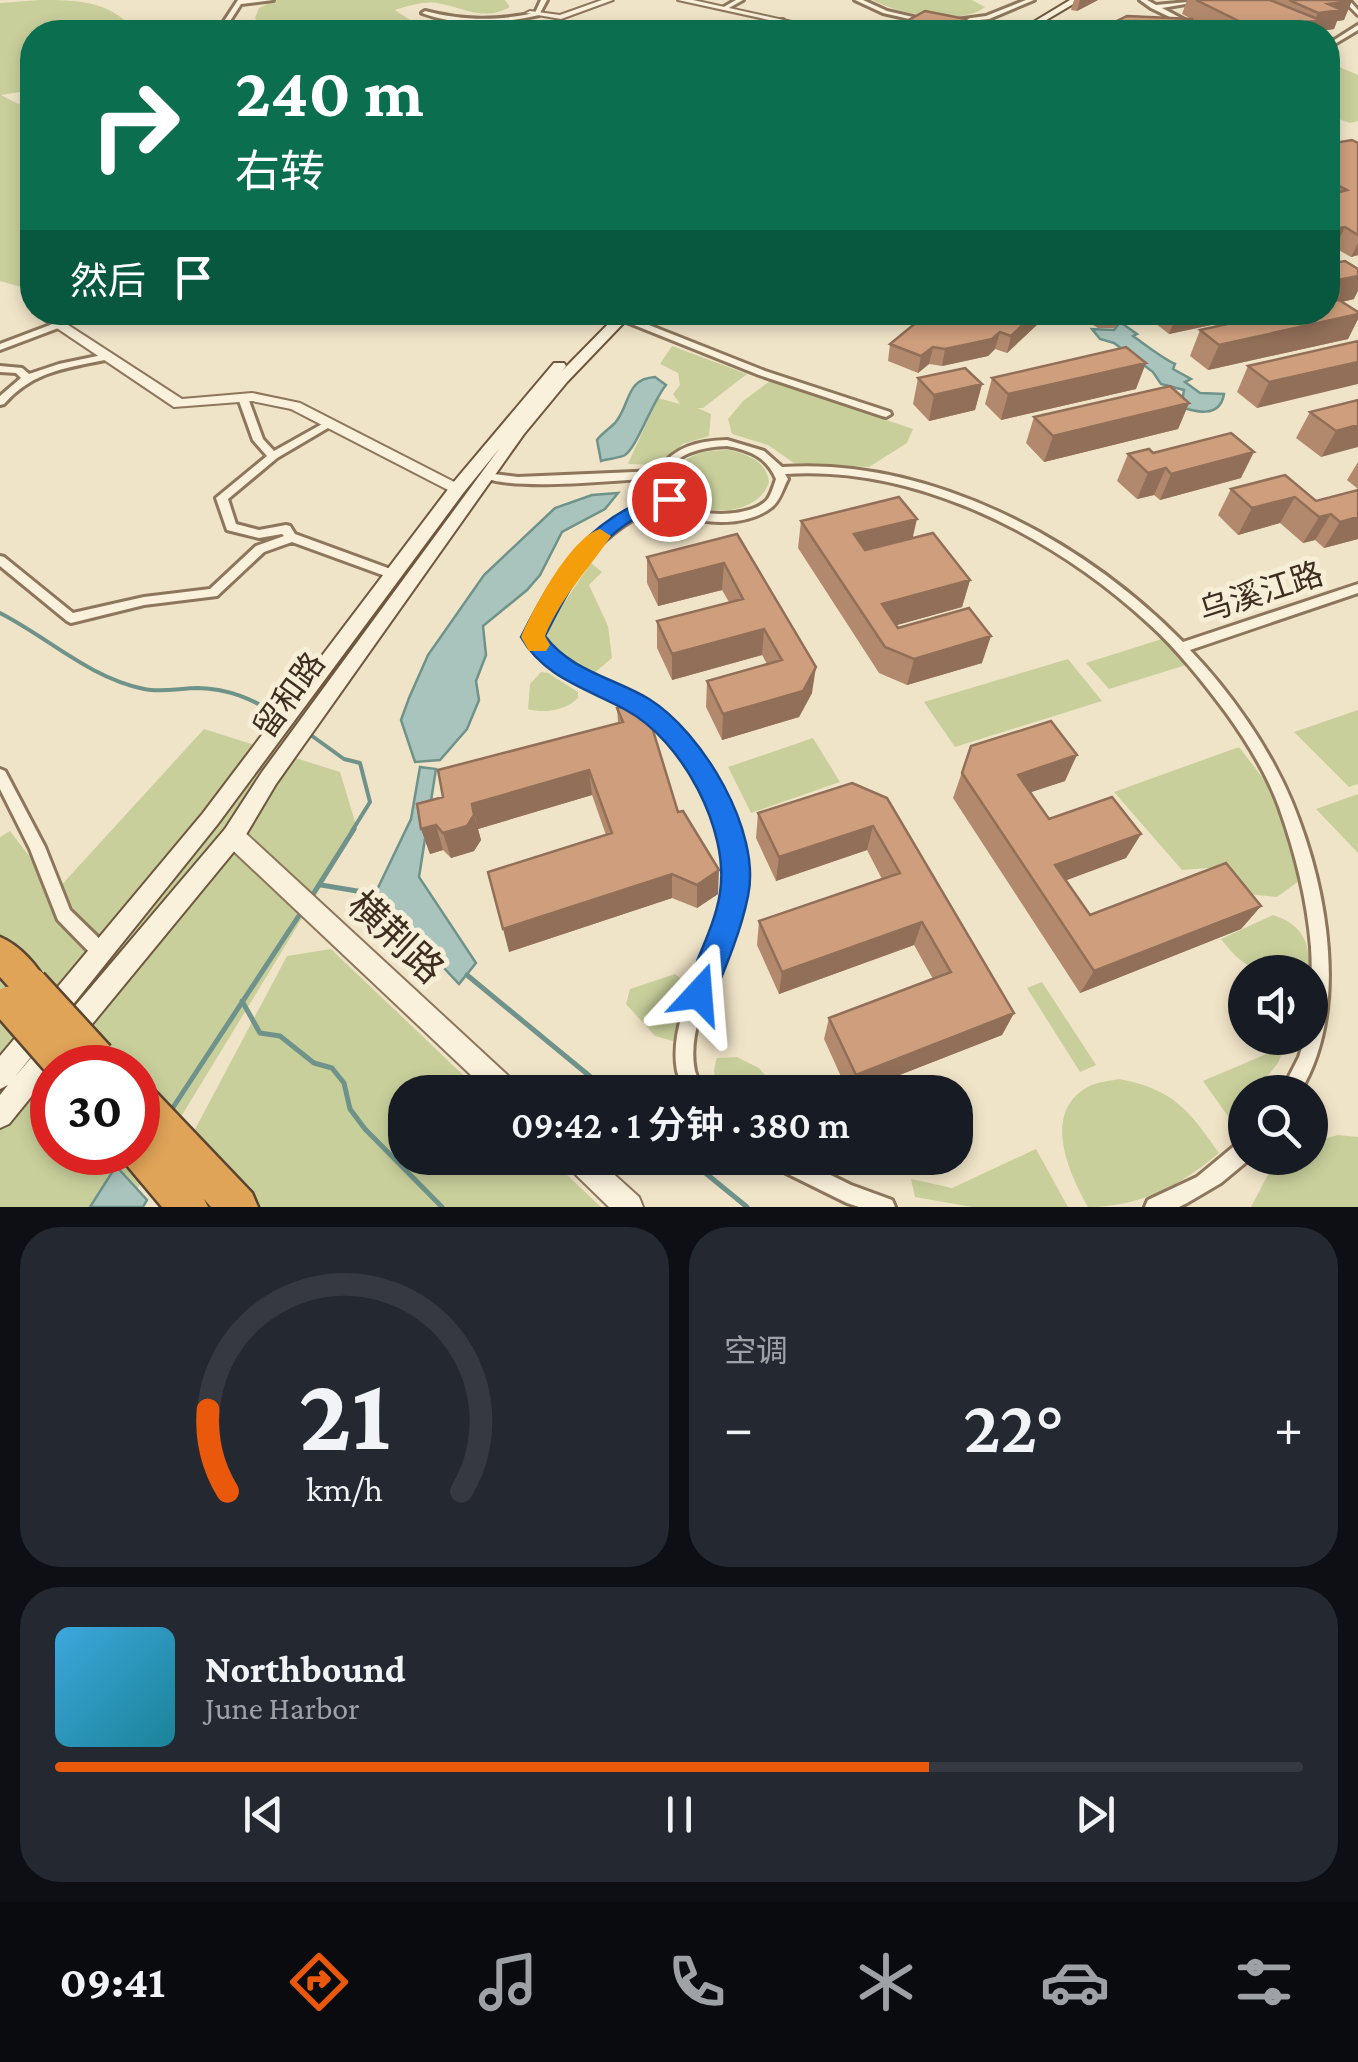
<!DOCTYPE html>
<html lang="zh">
<head>
<meta charset="utf-8">
<style>
  :root { --surface:#171b24; --page:#242831; --text:#f1f3f6; --muted:#9ea1a6; --line:#363941; --accent:#ea580c }
  body { margin:0; font-family:"Crimson Pro","Noto Sans SC",serif; background:var(--page); color:var(--text); height:100vh; display:flex; flex-direction:column; font-size:38px; white-space:nowrap }
  * { box-sizing:border-box; margin:0 }
  p { font-size:32px; color:var(--muted) }
  .icon { flex:none; width:55px; height:55px; fill:none; stroke:currentColor; stroke-width:2; stroke-linecap:round; stroke-linejoin:round }
  .map { position:relative; height:1207px; overflow:hidden }
  .side { display:flex; flex-direction:column; gap:20px; padding:20px; background:#0d0f14; flex:1 }
  .side>* { flex:none }
  .top-card { position:absolute; left:20px; top:20px; width:1320px; height:305px; border-radius:40px; box-shadow:0 5px 15px #0003; background:#0b6e4f; color:#fff; overflow:hidden }
  .controls { position:absolute; left:1228px; top:955px; display:grid; gap:20px }
  .controls a { display:grid; place-items:center; width:100px; height:100px; border-radius:50%; background:var(--surface); box-shadow:0 5px 15px #0003; font-size:50px }
  .speed { position:absolute; left:30px; top:1045px; display:flex; gap:20px; font-size:50px; font-weight:700; text-align:center }
  .speed>* { display:grid; place-content:center; width:130px; height:130px; border-radius:50%; background:var(--surface); box-shadow:0 5px 15px #0003; line-height:1 }
  .speed .limit { border:15px solid #d22; background:#fff; color:#111 }
  .pin { position:absolute; display:grid; place-items:center; width:85px; height:85px; color:#fff; margin:-42px; border:5px solid #fff; border-radius:50%; box-shadow:0 2px 10px #0007 }
  .me { position:absolute; width:110px; margin:-55px; rotate:19deg; stroke-linejoin:round; filter:drop-shadow(0 0 8px #0008) }
  .turn { display:flex; align-items:center; gap:35px; height:210px; padding:0 50px; font-size:45px }
  .turn .icon { width:130px; height:130px; stroke-width:2.5 }
  .turn b { display:block; font-size:70px; line-height:85px }
  .then { display:flex; align-items:center; height:95px; padding:0 50px; background:#0003; gap:20px; font-size:38px }
  .big { font-size:75px; font-weight:600; line-height:1.1 }
  .side .tile { flex:1; display:flex; flex-direction:column; justify-content:center; gap:15px; min-width:0; padding:0 35px; border-radius:40px; background:var(--page) }
  .side .dial { align-items:center; gap:0 }
  .dial svg { height:260px; overflow:visible; fill:none; stroke:var(--line); stroke-width:7; stroke-linecap:round; text-anchor:middle }
  .dial text { fill:var(--text); stroke:none }
  .song { display:flex; align-items:center; gap:30px }
  .cover { width:120px; height:120px; border-radius:15px; background:linear-gradient(135deg,hsl(200 70% 55%),hsl(190 70% 35%)) }
  .played { height:10px; border-radius:5px; background:linear-gradient(90deg,var(--accent) 70%,var(--line) 70%) }
  .keys { display:flex; justify-content:space-around; direction:ltr }
  .heat { display:flex; justify-content:space-between; align-items:center; font-size:55px; direction:ltr }
  .side .tiles { flex:1; display:grid; gap:20px; grid-template-columns:1fr 1fr }
  .tile:last-child { grid-column:span 2 }
  .trip { position:absolute; left:388px; top:1075px; width:585px; height:100px; border-radius:40px; background:var(--surface); box-shadow:0 5px 15px #0003; font-weight:600; line-height:100px; text-align:center }
  .menu { display:flex; height:160px; justify-content:space-around; align-items:center; background:#090b0e; color:var(--muted) }
  .menu .icon { width:70px; height:70px }
  .menu .on { color:var(--accent) }
  .menu b { font-size:45px; color:var(--text) }
  .map>svg:first-child { display:block }
</style>
</head>
<body>
<div class="map">
<svg width="1358" height="1207" viewBox="0 0 1358 1207">
  <rect width="100%" height="100%" fill="#f0e4c8"/>
  <path fill="#c9cf9b" fill-rule="evenodd" d="M40 0C74 0 111 0 133 30L32 32V90L1 95 18 104 32 100V290L0 281V3Z
    M275 0H505L510 7C484 22 462 7 437 3 423 1 409 6 395 10L410 20 445 32H266L255 18 259 8Z
    M873 0H972L985 7C962 26 896 14 873 0Z
    M1328 62 1358 75V121L1350 123 1328 115Z
    M672 346 747 374 703 408H697L711 414 709 436 683 444 657 465 628 464 658 398 680 404 673 394 680 385 678 373 660 364Z
    M770 381 913 429 907 443 869 467 794 463 768 445 732 434 728 419 743 401Z
    M730 450C749 455 766 461 769 482 757 521 682 520 674 478 681 453 707 450 730 450Z
    M591 563 602 572 589 585 608 626 612 658 593 674 548 649 547 628Z
    M1165 638 1189 664 1109 689 1086 663Z
    M1068 659 1102 701 955 747 924 702Z
    M541 672 548 673 578 692V698C566 710 544 714 528 709L530 684Z
    M1358 710V784L1349 787 1294 732Z
    M204 729 340 772 357 828 126 1207H0V837L10 831 56 891ZM52 1068H138V1152H52Z
    M813 738 840 782 751 813 728 767Z
    M1239 747 1272 790 1299 881 1277 897 1248 894 1222 867 1182 870 1114 792Z
    M1358 794V853L1316 809Z
    M1273 915C1302 924 1311 943 1309 972 1265 973 1250 977 1221 939Z
    M331 949 481 1092H405V1158H549L601 1207H225L184 1150 287 956Z
    M675 974 689 985 673 1041 655 1036 626 1004 630 989Z
    M1042 982 1096 1065 1080 1072 1027 988Z
    M1276 1038H1288L1278 1063 1255 1092H1245V1105L1232 1122 1203 1081 1273 1051Z
    M737 1057 759 1068 779 1092C753 1093 702 1099 717 1058Z
    M1119 1079C1173 1089 1189 1110 1219 1153 1180 1186 1140 1207 1088 1207 1069 1174 1041 1112 1088 1087 1096 1082 1110 1081 1119 1079Z
    M1338 1135 1358 1137V1207H1251L1271 1169 1283 1158H1310V1143Z
    M1036 1149 1068 1207H972L915 1197 911 1179 952 1188Z"/>
  <path fill="#a9c4bc" stroke="#6f938a" stroke-width="2.5" d="M1120 322 1137 334 1133 336C1147 346 1162 358 1175 364L1173 369 1191 379 1185 382 1200 393 1224 394C1220 419 1195 412 1177 406L1173 396H1183L1184 390 1161 384 1153 372 1114 343 1100 339 1092 329 1114 330Z
    M655 377 666 385C652 402 637 447 625 455 620 458 608 459 601 461L597 440C602 433 609 429 615 423 631 404 625 379 655 377Z
    M618 493 605 509 562 532 540 575 527 590 483 626 486 655 476 681 479 700 467 729 440 760 415 762 401 720 409 698 428 655 484 575 555 508 592 495Z
    M420 767 436 769 419 877 476 963 459 984 375 894 411 819Z
    M116 1166 147 1200 143 1207H90Z"/>
  <g fill="none" stroke-linecap="round" stroke-linejoin="round">
    <path stroke="#6f938a" stroke-width="4" d="M0 613C49 638 88 677 144 689 161 693 181 688 198 688 230 689 252 699 278 715
      M308 733 344 759 360 763 370 802 352 831"/>
    <path stroke="#6f938a" stroke-width="5" d="M321 885 375 894
      M310 899 354 829
      M467 975 609 1092
      M242 1001 260 1033 280 1036 314 1063 332 1068 344 1083 350 1109 365 1129 442 1207
      M170 1112 302 911
      M687 1158 747 1207"/>
    <g stroke="#8d765c" stroke-width="6">
      <path id="minor" d="M238 0H273L241 4 223 32H217Z
        M541 0H547L539 15C500 24 460 27 422 13L425 11C463 21 497 21 535 13Z
        M736 0H743L727 9 722 8Z
        M855 0H863L887 11 930 21 927 23 883 13Z
        M1026 0H1034L989 19 952 23 949 21 986 16Z
        M1140 0H1147L1156 5 1209 0 1162 8 1207 32H1201L1151 8Z
        M1343 0H1349L1358 10V15Z
        M779 20H783L794 32H788Z
        M1358 25V30L1328 48V44Z
        M616 312 765 371 890 412 891 414 886 417 882 416 759 375 604 313Z
        M58 322 61 323V327L0 350V344Z
        M107 354 112 357 110 359C68 368 34 370 4 404L0 405V396L21 378 16 373 0 372V366L22 368 29 374 59 364Z
        M243 395 248 398 263 439 274 451 324 423 328 422 333 425 277 458 228 499 236 524 259 530 286 525 290 526 295 534 396 571 398 574 396 577H388L292 542 264 552 217 596 144 605 71 623 67 621 0 566V556L4 557 73 613 144 597 210 589 256 546 284 536 282 534 259 538 227 530 216 498 267 456 253 440 238 398Z
        M727 440 764 451 782 467C929 457 1082 539 1183 642L1358 584V593L1190 650C1230 691 1270 749 1292 802 1327 887 1350 1009 1300 1092H1281L1299 1057 1305 1038H1310C1310 1007 1313 977 1311 947 1307 898 1295 852 1279 807 1267 774 1247 742 1227 714 1203 682 1178 650 1148 623 1053 536 917 465 785 474L788 479C783 488 780 501 772 507 747 528 690 527 666 504 603 526 567 577 540 636 572 676 615 682 655 709 672 720 686 736 698 752 724 789 748 841 743 888 737 943 683 1015 695 1071 697 1078 701 1085 704 1092H686C683 1086 679 1079 677 1071 666 1012 719 947 727 889 732 856 721 823 707 793 692 764 672 735 645 716 604 687 557 683 527 637 557 571 592 522 662 497L658 492 657 478C618 480 510 492 480 476L486 473 518 477 658 471C674 446 699 441 727 440ZM727 446C749 450 767 457 776 479 774 485 771 495 767 500 750 518 696 518 678 503 672 497 670 491 669 482 665 453 705 447 727 446Z
        M0 769 5 771 45 847 70 910 107 946 109 952 107 958 101 960 95 958 58 920 30 849 0 789Z
        M1245 1141V1158H1251L1221 1183 1187 1203 1179 1207H1145L1148 1200 1197 1177 1238 1143Z
        M768 1158H796L851 1185 892 1200 895 1207H859L847 1203 770 1165Z"/>
    </g>
    <g stroke="#8d765c" stroke-width="4">
      <path id="tertiary" d="M602 0H613L561 19 526 13 530 11 560 15Z
        M678 0H693L837 32H824Z
        M33 312H48L182 399 252 393 300 403 466 488 464 492H452L291 409 252 401 174 407Z
        M602 312H615V313L609 317Z
        M233 827 241 829 516 1083 520 1092H489L225 843 222 836 225 829Z
        M564 1158H596L639 1197 643 1207H609L568 1167Z"/>
    </g>
    <g stroke="#6f573f" stroke-width="4">
      <path id="secondary" d="M1070 0H1080L1026 32H1017Z
        M620 312H634L567 382 524 434 276 784 241 843 56 1068H52V1071L9 1124 0 1128V1095L8 1085 0 1089V1056L203 813 452 484 554 363H564L566 366 562 371ZM499 449 262 772 225 829 14 1078 217 825 464 492Z"/>
    </g>
    <g stroke="#5b4430" stroke-width="5">
      <path id="motorway" d="M0 937C19 945 39 966 47 985L42 997 30 1002 18 997 0 977Z
        M138 1082 151 1087 252 1193 258 1207H211L204 1199 208 1207H162L125 1163 120 1152H138V1131L144 1134 138 1126Z"/>
    </g>
    <use href="#minor" fill="#faf1dc" fill-rule="evenodd"/>
    <use href="#tertiary" fill="#faf1dc" fill-rule="evenodd"/>
    <use href="#secondary" fill="#faf1dc" fill-rule="evenodd"/>
    <use href="#motorway" fill="#e0a458" fill-rule="evenodd"/>
    <g stroke="#5b4430" stroke-width="40" stroke-linecap="butt">
      <path id="motorway-bridge" d="M30 985 97 1058
        M10 1004 66 1068"/>
    </g>
    <use href="#motorway-bridge" stroke="#e0a458" stroke-width="35"/>
  </g>
  <path fill="#b2896c" d="M1074 0H1098L1077 11 1071 10Z
    M1187 0H1349L1344 20 1337 21 1334 29 1315 32H1217L1182 14Z
    M966 19 964 32H903L905 22Z
    M1358 143V255L1351 257 1335 248 1328 249V144Z
    M1328 264 1354 299 1342 302 1358 312V319L1348 339 1208 370 1190 356 1200 330 1328 312Z
    M929 312H1042L1040 322 1007 353 995 349 988 356 942 366 929 364 918 373 888 361 890 344Z
    M1083 312H1122L1119 323 1114 328H1098L1082 318Z
    M1154 312H1272L1169 334 1151 320Z
    M1358 341 1257 408 1237 392 1248 366Z
    M918 378 982 384 975 410 929 421 913 404Z
    M992 378 1136 389 1001 420 985 404Z
    M1358 400 1321 457 1296 438 1310 412Z
    M1189 403 1178 429 1044 462 1026 443 1034 417Z
    M1153 453 1241 478 1160 500 1154 495 1137 499 1117 481 1128 454Z
    M1358 462V489L1347 480Z
    M1285 475 1316 501 1358 539 1324 548 1315 540 1303 543 1280 523 1238 535 1218 515 1231 489Z
    M801 521 912 538 970 580 962 607 896 625 898 628 982 663 907 685 879 673 798 548Z
    M737 534 812 693 799 717 722 740 706 707 707 681 767 664 762 655 672 680 657 648V621L729 602 722 590 658 606 647 583V557Z
    M617 708 678 812 718 894 697 908 672 898 509 952 606 835 592 795 478 829 481 840 474 851 451 858 443 850 430 854 421 829 443 797 618 723Z
    M971 746 1065 781 1030 792 1049 819 1141 834 1126 858 1066 880 1090 915 1261 906 1241 929 1080 993 953 798Z
    M852 783 1014 1013 1002 1035 856 1092H848L824 1039 829 1018 933 979 914 945 779 994 757 945 759 921 882 879 867 850 776 881 756 838 758 813Z"/>
  <path fill="#916f58" d="M1080 0H1098L1077 11Z
    M1352 1 1344 20 1337 21 1334 29 1315 32H1254L1255 29 1315 20 1318 13 1328 4Z
    M966 19 964 32H946V31Z
    M1345 227 1335 248 1328 249 1329 231Z
    M1358 243V255L1351 257Z
    M1358 276V291L1354 299 1328 305V282Z
    M1036 312H1042L1040 322 1007 353 1011 336Z
    M1178 312H1272L1169 334Z
    M1358 314V319L1348 339 1208 370 1219 345Z
    M1000 332 995 349 988 356 942 366 945 349Z
    M933 347 929 364 918 373 921 356Z
    M1358 362V384L1257 408 1269 382Z
    M1146 363 1136 389 1001 420 1008 394Z
    M982 384 975 410 929 421 934 395Z
    M1189 403 1178 429 1044 462 1053 436Z
    M1358 425V447L1321 457 1336 431Z
    M1254 452 1241 478 1160 500 1171 474Z
    M1166 468 1154 495 1137 499 1148 473Z
    M1295 497 1280 523 1238 535 1252 508Z
    M1331 514 1315 540 1303 543 1319 517Z
    M1358 517V539L1324 548 1340 522Z
    M917 519 911 545 850 561 854 534Z
    M724 563 722 590 658 606V580Z
    M970 580 962 607 876 631 882 604Z
    M764 629 762 655 672 680V654Z
    M991 636 982 663 907 685 914 659Z
    M816 667 812 693 799 717 722 740 723 714Z
    M1077 755 1065 781 1008 800 1018 775Z
    M589 770 592 795 478 829 472 804Z
    M474 815 481 840 474 851 451 858 443 833Z
    M436 825 443 850 430 854 421 829Z
    M873 826 867 850 776 881 779 857Z
    M1141 834 1126 858 1043 889 1055 865Z
    M719 870 718 894 697 908V885Z
    M672 874V898L509 952 503 929Z
    M1261 906 1241 929 1080 993 1094 971Z
    M922 922 914 945 779 994 782 972Z
    M1014 1013 1002 1035 856 1092H850L856 1075Z"/>
  <path fill="#cf9f7d" stroke="#916f58" stroke-width="2.5" d="M1196 0H1270L1320 20 1255 29Z
    M1289 0H1349L1352 1 1328 4 1342 10 1318 13Z
    M925 11 966 19 946 31 905 22Z
    M1127 16 1192 19 1199 32H1094Z
    M1352 140 1358 143V235L1345 227 1328 230V195L1347 190 1328 180V144Z
    M1345 261 1358 269V276L1328 282V264Z
    M1339 300 1358 312V314L1219 345 1200 330 1282 312H1328V302Z
    M929 312H1036L1011 336 1000 332 992 339 945 349 933 347 921 356 890 344Z
    M1096 312H1121L1119 315 1102 316Z
    M1358 341V362L1269 382 1248 366Z
    M1126 347 1146 363 1008 394 992 378Z
    M965 368 982 384 934 395 918 378Z
    M1170 386 1189 403 1053 436 1034 417Z
    M1358 400V425L1336 431 1310 412Z
    M1231 433 1254 452 1171 474 1166 468 1148 473 1128 454 1149 449 1153 453Z
    M1285 475 1316 501 1358 490V517L1340 522 1331 514 1319 517 1295 497 1252 508 1231 489Z
    M899 497 917 519 854 534 865 550 933 533 970 580 882 604 898 628 969 608 991 636 914 659 885 647 801 521Z
    M737 534 816 667 803 691 723 714 707 681 782 660 764 629 672 654 657 621 743 599 724 563 658 580 647 557Z
    M644 701 678 812 683 811 719 870 697 885 672 874 503 929 488 872 612 833 589 770 472 804 474 815 467 826 443 833 436 825 421 829 417 804 443 797 438 770 623 722 617 708Z
    M1051 721 1077 755 1018 775 1049 819 1112 797 1141 834 1055 865 1090 915 1226 863 1261 906 1094 971 962 773 971 746Z
    M852 783 887 798 1014 1013 856 1075 829 1018 951 972 922 922 782 972 759 921 900 873 873 826 779 857 758 813Z"/>
  <path fill="#1a73e8" stroke="#114b97" stroke-width="2.5" d="M669 492 679 499 676 503C662 509 645 514 631 521 591 545 565 596 545 636 571 671 614 678 649 699 702 732 762 831 748 896 741 932 724 971 710 1005L699 1009 688 1005 684 994C695 962 715 926 720 893 730 830 682 740 626 710 588 689 544 678 521 637 556 568 590 514 669 492Z"/>
  <path fill="#f59e0b" d="M600 529 611 536C588 570 561 597 545 636L550 645 546 651H529L521 637C533 609 570 538 600 529Z"/>
  <g text-anchor="middle" dominant-baseline="central" stroke-width="10" stroke-linejoin="round" paint-order="stroke">
    <g font-size="32" fill="#3d2e20" stroke="#f7eed8">
      <text transform="translate(1261 592) rotate(-18)">乌溪江路</text>
      <text transform="translate(289 695) rotate(-54)">留和路</text>
    </g>
    <g font-size="38" fill="#3d2e20" stroke="#f7eed8">
      <text transform="translate(396 937) rotate(43)">横荆路</text>
    </g>
  </g>
</svg>
<div class="controls">
<a><svg class="icon" aria-label="sound" viewBox="0 0 24 24"><path d="M4 9h4l5-4v14l-5-4H4zM17 9q2 3 0 6"/></svg></a>
<a><svg class="icon" aria-label="search" viewBox="0 0 24 24"><circle cx="10" cy="10" r="6"/><path d="M15 15l6 6"/></svg></a>
</div>
<div class="speed"><div class="limit">30</div></div>
<div class="pin" style="left:669px;top:499px;background:#d93025"><svg class="icon" aria-label="arrive" viewBox="0 0 24 24"><path d="M6 21V4h12l-3 4 3 4H6"/></svg></div>
<svg class="me" style="left:699px;top:994px" viewBox="-20 -20 40 40"><path d="M0-17L14 15 0 8-14 15z" fill="#1a73e8" stroke="#fff" stroke-width="4"/></svg>
<div class="trip">09:42 · 1 分钟 · 380 m</div>
<div class="top-card">
<div class="turn"><svg class="icon" aria-label="right" viewBox="0 0 24 24"><path d="M7 20v-9h11M14 6l5 5-5 5"/></svg><div><b>240 m</b>右转</div></div>
<div class="then">然后<svg class="icon" aria-label="arrive" viewBox="0 0 24 24"><path d="M6 21V4h12l-3 4 3 4H6"/></svg></div>
</div>
</div>
<section class="side">
<div class="tiles">
<div class="tile dial"><svg viewBox="0 0 100 80">
<path d="M14 69A42 42 0 1 1 86 69"/>
<path d="M14 69A42 42 0 0 1 8 44" stroke="#ea580c"/>
<text x="50" y="56" font-size="32" font-weight="700">21</text>
<text x="50" y="72" font-size="11">km/h</text>
</svg></div>
<div class="tile"><p>空调</p>
<div class="heat"><a>−</a><b class="big">22°</b><a>+</a></div>
</div>
<div class="tile">
<div class="song"><i class="cover"></i><div><b>Northbound</b><p>June Harbor</p></div></div>
<div class="played"></div>
<div class="keys"><svg class="icon" aria-label="previous" viewBox="0 0 24 24"><path d="M18 5L8 12l10 7zM5 5v14"/></svg><svg class="icon" aria-label="pause" viewBox="0 0 24 24"><path d="M8 5v14M16 5v14"/></svg><svg class="icon" aria-label="next" viewBox="0 0 24 24"><path d="M6 5l10 7-10 7zM19 5v14"/></svg></div>
</div>
</div>
</section>
<nav class="menu">
<b>09:41</b>
<svg class="icon on" aria-label="directions" viewBox="0 0 24 24"><path d="M12 3l9 9-9 9-9-9zM9 14v-3h6M13 9l2 2-2 2"/></svg>
<svg class="icon" aria-label="music" viewBox="0 0 24 24"><path d="M9 18V5l10-2v13"/><circle cx="6" cy="18" r="3"/><circle cx="16" cy="16" r="3"/></svg>
<svg class="icon" aria-label="phone" viewBox="0 0 24 24"><path d="M5 4h4l2 5-3 2q2 4 5 5l2-3 5 2v4C11 20 4 13 5 4z"/></svg>
<svg class="icon" aria-label="climate" viewBox="0 0 24 24"><path d="M12 3v18M4 7l16 10M4 17L20 7"/></svg>
<svg class="icon" aria-label="car" viewBox="0 0 24 24"><path d="M5 17H2v-5l4-1 3-4h7l3 4 3 1v5h-3M9 17h6M6 11h13"/><circle cx="7" cy="17" r="2"/><circle cx="17" cy="17" r="2"/></svg>
<svg class="icon" aria-label="filters" viewBox="0 0 24 24"><path d="M4 7h16M4 17h16"/><circle cx="9" cy="7" r="2"/><circle cx="15" cy="17" r="2"/></svg>
</nav>
</body>
</html>
